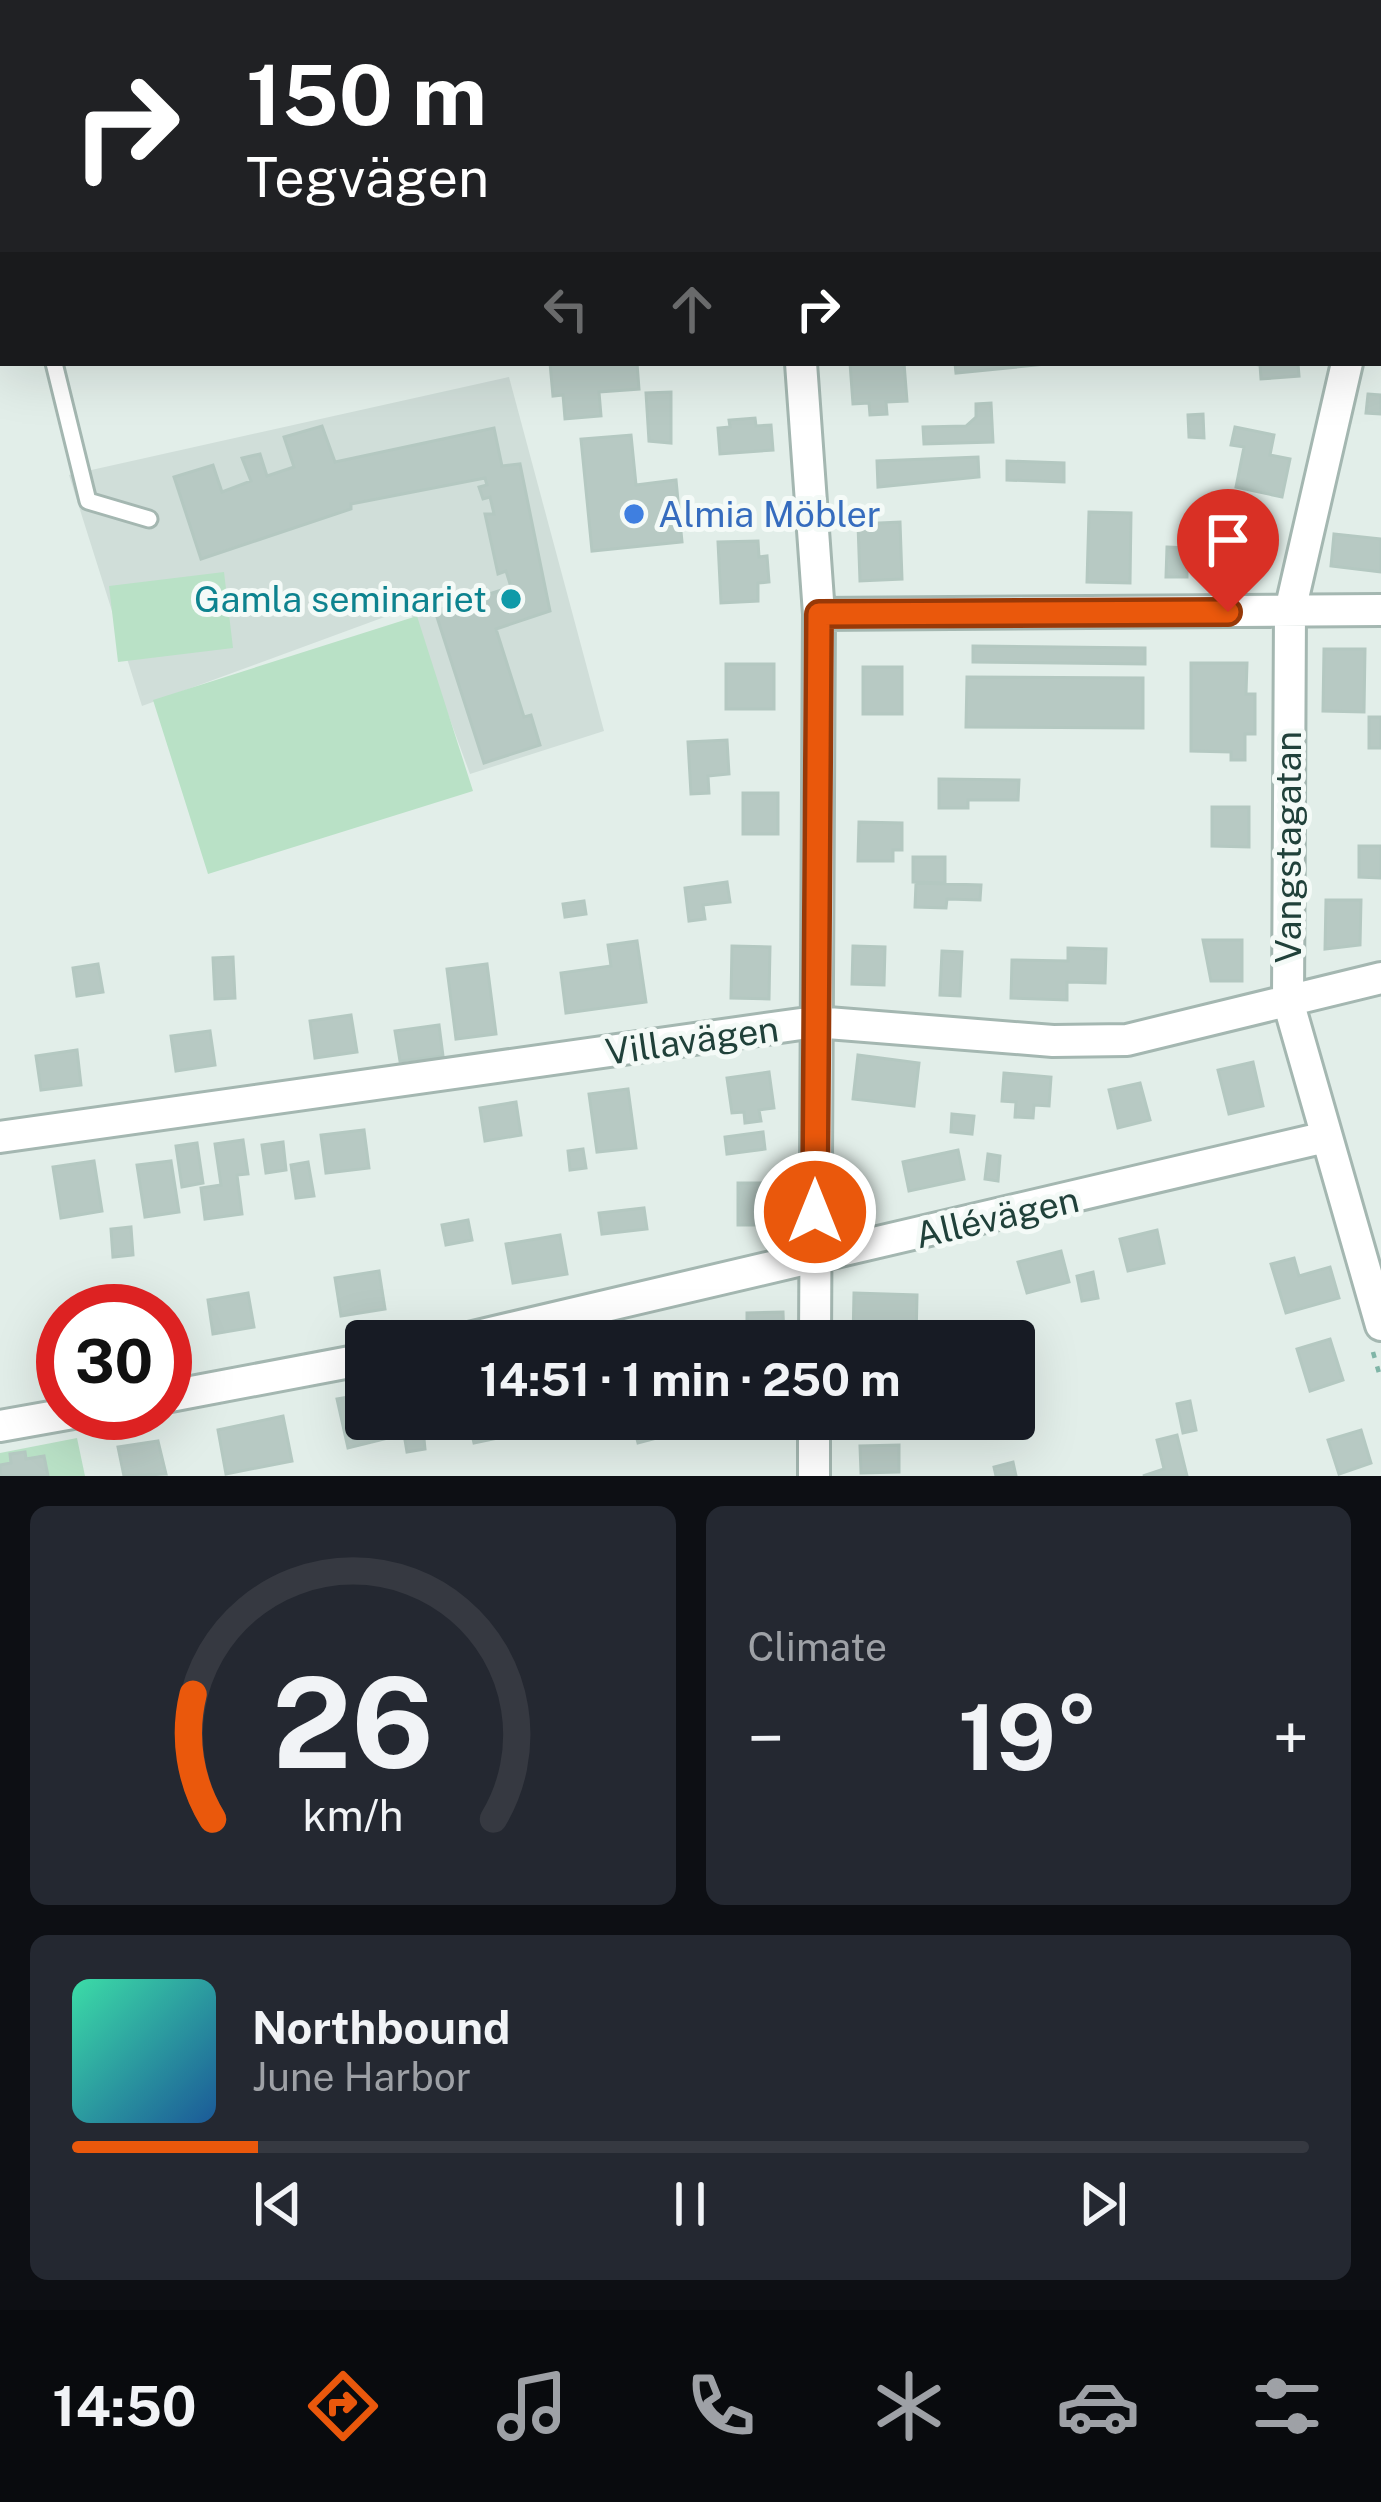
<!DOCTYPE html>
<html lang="en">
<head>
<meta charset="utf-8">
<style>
  :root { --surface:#171b24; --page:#242831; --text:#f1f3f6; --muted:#9ea1a6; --line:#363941; --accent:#ea580c }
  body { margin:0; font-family:"Public Sans",sans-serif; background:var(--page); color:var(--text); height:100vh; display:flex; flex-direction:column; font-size:45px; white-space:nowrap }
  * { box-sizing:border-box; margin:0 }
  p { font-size:39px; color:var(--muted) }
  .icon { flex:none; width:66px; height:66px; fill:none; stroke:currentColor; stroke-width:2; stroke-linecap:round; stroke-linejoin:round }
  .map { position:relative; height:1476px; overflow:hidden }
  .details { display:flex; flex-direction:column; gap:30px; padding:30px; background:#0d0f14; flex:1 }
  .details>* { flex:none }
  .top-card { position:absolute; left:0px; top:0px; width:1383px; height:366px; box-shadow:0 12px 48px #0002; background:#202124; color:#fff; overflow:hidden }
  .speed { position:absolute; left:36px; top:1284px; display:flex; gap:24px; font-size:60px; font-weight:700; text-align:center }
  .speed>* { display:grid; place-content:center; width:156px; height:156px; border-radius:50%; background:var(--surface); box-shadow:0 12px 48px #0002; line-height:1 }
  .speed .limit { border:18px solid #d22; background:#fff; color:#111 }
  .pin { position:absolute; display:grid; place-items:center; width:102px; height:102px; color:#fff; margin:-123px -51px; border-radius:50% 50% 50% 0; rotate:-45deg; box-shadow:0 0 12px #0007 }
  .pin .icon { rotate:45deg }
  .me { position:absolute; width:132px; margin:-66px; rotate:0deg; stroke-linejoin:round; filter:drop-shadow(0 0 9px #0008) }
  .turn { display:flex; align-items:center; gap:42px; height:252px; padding:0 48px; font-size:54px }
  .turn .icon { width:156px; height:156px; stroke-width:2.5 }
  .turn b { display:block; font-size:84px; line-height:102px }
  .lanes { display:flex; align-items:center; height:114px; padding:0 48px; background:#0003; justify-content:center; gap:60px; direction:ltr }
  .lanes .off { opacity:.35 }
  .big { font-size:90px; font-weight:700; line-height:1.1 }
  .details .tile { flex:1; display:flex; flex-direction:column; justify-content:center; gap:18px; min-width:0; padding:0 42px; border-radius:18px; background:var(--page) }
  .details .dial { align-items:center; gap:0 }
  .dial svg { height:312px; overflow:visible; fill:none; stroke:var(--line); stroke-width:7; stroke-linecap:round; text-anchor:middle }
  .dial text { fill:var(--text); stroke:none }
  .song { display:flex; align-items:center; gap:36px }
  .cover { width:144px; height:144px; border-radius:18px; background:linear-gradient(135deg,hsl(160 70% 55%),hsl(210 70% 35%)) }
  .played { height:12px; border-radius:6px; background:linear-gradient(90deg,var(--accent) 15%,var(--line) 15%) }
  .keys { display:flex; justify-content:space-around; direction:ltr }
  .heat { display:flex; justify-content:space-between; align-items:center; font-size:66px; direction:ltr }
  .details .tiles { flex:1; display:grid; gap:30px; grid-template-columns:1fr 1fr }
  .tile:last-child { grid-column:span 2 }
  .trip { position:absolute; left:345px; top:1320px; width:690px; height:120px; border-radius:12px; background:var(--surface); box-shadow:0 12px 48px #0002; font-weight:700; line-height:120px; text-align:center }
  .menu { display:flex; height:192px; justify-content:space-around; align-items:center; background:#090b0e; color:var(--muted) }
  .menu .icon { width:84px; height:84px }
  .menu .on { color:var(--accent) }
  .menu b { font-size:54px; color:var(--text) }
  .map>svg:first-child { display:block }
</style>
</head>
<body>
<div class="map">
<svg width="1381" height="1476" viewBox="0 0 1381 1476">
  <rect width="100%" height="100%" fill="#e2eee9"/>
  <path fill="#d0ded9" d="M0 0 67 3H3L0 299Z
    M509 377 604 731 470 774 409 608 142 706 69 475Z"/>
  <path fill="#b9e1c6" d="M224 572 233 648 118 662 109 586Z
    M417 616 473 791 208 874 153 700Z
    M77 1438 85 1476H0V1453Z"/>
  <path fill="#b7c9c3" stroke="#b4c8c1" stroke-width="3" d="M550 363H637L639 389 599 392 601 416 565 419 563 395 553 396Z
    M850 363H904L907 401 886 402 887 414 870 415 869 403 853 404Z
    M955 363H1047V364L956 373Z
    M1245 363H1298L1299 376 1261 379 1260 365Z
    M671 392V443L649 441 646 393Z
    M1368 394 1381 395V414L1366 413Z
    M991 403 993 442 924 444 923 427 966 426 976 417V404Z
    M1203 414 1204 438 1189 437 1188 415Z
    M755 418 756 426 771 425 773 450 720 454 718 428 730 427 729 420Z
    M322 426 335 462 494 428 502 466 520 464 550 611 496 629 524 717 531 715 540 745 484 763 435 611 511 587 506 571 498 574 485 514H494L490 497 483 499 479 487 487 485 485 478 351 504V509L201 559 174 477 213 465 222 492 251 481 242 458 260 454 267 476 294 467 284 437Z
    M1235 427 1274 435 1270 455 1290 459 1282 497 1236 487 1244 447 1231 445Z
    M631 435 636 485 676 480 682 542 592 551 581 439Z
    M978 457 979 477 878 487 877 461Z
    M1007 461 1064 463V482L1007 480Z
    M1089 512 1131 513 1130 583 1087 582Z
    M900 522 902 579 860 581 858 524Z
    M1231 525 1264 534 1252 575 1219 565Z
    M1334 534 1381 539V572L1331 566Z
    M758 541 759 557 767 556 769 582 758 583V601L721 603 718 542Z
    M1167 547 1187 548V577H1166Z
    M973 646 1145 648V664L973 662Z
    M1324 649H1365L1364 712 1323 711Z
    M1191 663H1247L1246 694H1255V734H1245V760H1231V752L1191 751Z
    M726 664H774V709H726Z
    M863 667H902V714H863Z
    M967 677 1143 678V728L966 727Z
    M1369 717H1381V748H1369Z
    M727 740 729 774 708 776 709 793 691 794 688 742Z
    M939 779 1019 780 1018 800H968V808H939Z
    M743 793H778V834H743Z
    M1212 807H1249V847L1212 846Z
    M859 822 902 823V850H893V861H858Z
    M1359 846H1381V878L1359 877Z
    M913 857H945V883L913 882Z
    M727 882 730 902 703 905 705 919 689 921 685 888Z
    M916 883 981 885 980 900 947 899 946 908 915 907Z
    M1326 900H1361L1360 945 1325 949Z
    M584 901 586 914 565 917 563 904Z
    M1203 940H1242V981H1211Z
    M637 941 646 1002 566 1013 561 973 611 966 608 945Z
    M732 946 770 947 769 999 731 998Z
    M853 946 885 947 884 985 852 984Z
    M1068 948 1106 949 1105 983 1067 982V1000L1011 998 1012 960 1068 961Z
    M942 951 962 952 960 996 940 995Z
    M233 957 235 998 215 999 213 958Z
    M98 964 103 992 77 996 73 968Z
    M487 964 496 1034 456 1039 447 969Z
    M351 1015 357 1052 315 1058 310 1021Z
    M439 1025 443 1056 400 1061 395 1031Z
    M210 1031 215 1065 176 1071 171 1036Z
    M77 1050 81 1085 41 1090 36 1056Z
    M858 1055 919 1063 914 1106 853 1099Z
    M1253 1062 1263 1106 1229 1114 1218 1070Z
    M769 1072 774 1108 759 1110 761 1121 745 1123 744 1112 732 1113 727 1078Z
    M1004 1073 1051 1077 1049 1106 1034 1105 1033 1118 1015 1117 1016 1102 1002 1101Z
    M1140 1083 1150 1120 1118 1128 1109 1090Z
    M628 1089 636 1148 597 1152 589 1094Z
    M516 1102 521 1135 485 1141 480 1108Z
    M952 1114 974 1116 972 1134 951 1132Z
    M364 1130 369 1168 326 1173 321 1135Z
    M763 1132 765 1149 727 1154 725 1137Z
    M243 1140 248 1174 237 1175 242 1214 205 1219 201 1188 221 1185 215 1144Z
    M283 1142 286 1170 266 1173 262 1145Z
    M197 1143 203 1183 182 1187 176 1146Z
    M583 1149 586 1168 570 1170 568 1151Z
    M958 1150 964 1179 909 1191 903 1162Z
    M988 1154 1000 1156 998 1181 985 1179Z
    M94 1161 102 1211 61 1218 53 1167Z
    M171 1161 179 1212 145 1217 137 1165Z
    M308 1162 314 1196 296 1198 291 1165Z
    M738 1183H778V1225H738Z
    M644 1208 647 1229 602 1234 599 1213Z
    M468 1220 472 1240 446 1245 442 1225Z
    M131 1227 133 1255 113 1257 111 1229Z
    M1157 1230 1164 1263 1128 1271 1120 1239Z
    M560 1235 567 1274 513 1283 506 1244Z
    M1061 1251 1069 1282 1027 1293 1018 1262Z
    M1294 1258 1299 1276 1330 1267 1339 1298 1286 1313 1271 1264Z
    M379 1271 385 1309 341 1316 335 1278Z
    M1093 1272 1098 1298 1082 1301 1077 1276Z
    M248 1293 254 1327 213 1334 208 1300Z
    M854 1293 917 1295 916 1341H853Z
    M783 1312 784 1341H747V1313Z
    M1330 1339 1343 1380 1310 1391 1297 1349Z
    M366 1394V1419H422L425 1449 407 1452 404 1434 348 1448 337 1399Z
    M1190 1401 1196 1430 1183 1433 1177 1404Z
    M283 1416 292 1461 226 1474 218 1430Z
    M485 1419H503L507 1436 474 1443 469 1422Z
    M632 1419H676L680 1432 638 1443Z
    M1361 1430 1371 1463 1339 1474 1328 1440Z
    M1177 1435 1187 1476H1143L1164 1469 1157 1440Z
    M158 1441 166 1474 124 1476 118 1447Z
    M899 1445V1472L861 1473 860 1446Z
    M25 1452 26 1459 44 1456 48 1476H0V1465L11 1463 10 1454Z
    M1013 1462 1016 1476H996L994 1467Z"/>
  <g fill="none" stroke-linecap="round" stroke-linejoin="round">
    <g stroke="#a4b7b1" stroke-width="21">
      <path id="lane" d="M54 363 88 501 149 519"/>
    </g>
    <g stroke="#a4b7b1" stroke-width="36">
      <path id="street" d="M89 0 90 3
        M1244 0V3
        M1380 218H1381
        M0 327H3
        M801 363 819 614 815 1341
        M1347 363 1290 611 1288 1001 1381 1325
        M819 614 1381 610
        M0 1137 815 1022 1053 1041 1127 1040 1381 978
        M456 1341 1326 1137
        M165 1397 366 1359
        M0 1426 73 1413
        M814 1476V1419"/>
    </g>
    <path stroke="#80b5a7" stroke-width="4.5" stroke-dasharray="6 9" stroke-linecap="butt" d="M1289 0V3
      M1373 1352 1381 1380"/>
    <use href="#lane" stroke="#fff" stroke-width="15"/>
    <use href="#street" stroke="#fff" stroke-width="30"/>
  </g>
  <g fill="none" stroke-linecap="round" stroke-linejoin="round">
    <g stroke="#983908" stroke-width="30">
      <path id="route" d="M815 1212 819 614 1228 612"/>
    </g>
    <use href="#route" stroke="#ea580c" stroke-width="21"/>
  </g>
  <circle fill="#3f7fe0" stroke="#f4faf7" stroke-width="4.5" cx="634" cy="514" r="12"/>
  <circle fill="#0f9aa8" stroke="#f4faf7" stroke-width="4.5" cx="511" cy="599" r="12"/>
  <g text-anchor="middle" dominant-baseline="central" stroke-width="10" stroke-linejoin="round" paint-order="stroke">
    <g font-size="36" fill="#366cbe" stroke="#f4faf7" text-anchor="start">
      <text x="658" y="514">Almia Möbler</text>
    </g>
    <g font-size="36" fill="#0d838f" stroke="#f4faf7" text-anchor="end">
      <text x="487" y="599">Gamla seminariet</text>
    </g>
    <g font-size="36" fill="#20413a" stroke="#f4faf7">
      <text transform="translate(1288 847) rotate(-90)">Vangstagatan</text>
      <text transform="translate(692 1040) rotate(-8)">Villavägen</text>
      <text transform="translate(997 1217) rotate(-13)">Allévägen</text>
    </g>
  </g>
</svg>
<div class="speed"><div class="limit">30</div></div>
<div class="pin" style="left:1228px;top:612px;background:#d93025"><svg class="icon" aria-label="arrive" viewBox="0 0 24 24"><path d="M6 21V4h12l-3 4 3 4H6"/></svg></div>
<svg class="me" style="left:815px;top:1212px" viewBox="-20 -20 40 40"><circle r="17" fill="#ea580c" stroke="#fff" stroke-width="3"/><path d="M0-11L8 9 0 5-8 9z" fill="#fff"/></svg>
<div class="trip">14:51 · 1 min · 250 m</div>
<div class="top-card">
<div class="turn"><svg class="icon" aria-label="right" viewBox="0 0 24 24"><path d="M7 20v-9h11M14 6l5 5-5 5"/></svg><div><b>150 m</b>Tegvägen</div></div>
<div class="lanes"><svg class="icon off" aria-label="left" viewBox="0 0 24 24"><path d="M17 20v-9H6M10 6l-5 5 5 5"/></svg><svg class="icon off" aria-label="ahead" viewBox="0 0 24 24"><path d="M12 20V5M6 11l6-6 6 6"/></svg><svg class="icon" aria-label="right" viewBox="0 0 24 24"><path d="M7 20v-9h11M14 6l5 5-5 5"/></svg></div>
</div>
</div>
<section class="details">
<div class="tiles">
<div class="tile dial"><svg viewBox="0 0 100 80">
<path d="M14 69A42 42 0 1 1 86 69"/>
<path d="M14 69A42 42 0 0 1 9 37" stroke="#ea580c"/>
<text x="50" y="56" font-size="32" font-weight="700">26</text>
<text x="50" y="72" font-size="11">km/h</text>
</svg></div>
<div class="tile"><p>Climate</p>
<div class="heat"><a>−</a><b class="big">19°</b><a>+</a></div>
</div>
<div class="tile">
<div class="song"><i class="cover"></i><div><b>Northbound</b><p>June Harbor</p></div></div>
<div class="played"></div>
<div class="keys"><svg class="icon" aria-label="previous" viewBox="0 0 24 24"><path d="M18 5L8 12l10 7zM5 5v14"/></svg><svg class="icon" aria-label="pause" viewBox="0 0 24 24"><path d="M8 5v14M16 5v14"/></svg><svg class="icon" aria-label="next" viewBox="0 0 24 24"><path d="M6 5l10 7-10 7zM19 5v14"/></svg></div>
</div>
</div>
</section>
<nav class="menu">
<b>14:50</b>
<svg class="icon on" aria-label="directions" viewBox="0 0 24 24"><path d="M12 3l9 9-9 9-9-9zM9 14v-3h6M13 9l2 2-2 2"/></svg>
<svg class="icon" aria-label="music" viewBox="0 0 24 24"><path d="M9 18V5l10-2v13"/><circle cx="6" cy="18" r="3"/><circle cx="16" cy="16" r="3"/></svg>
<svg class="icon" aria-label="phone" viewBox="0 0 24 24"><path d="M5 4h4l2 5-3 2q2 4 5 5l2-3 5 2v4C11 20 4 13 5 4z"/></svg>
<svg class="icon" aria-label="climate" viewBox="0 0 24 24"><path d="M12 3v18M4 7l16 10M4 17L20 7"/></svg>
<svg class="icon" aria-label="car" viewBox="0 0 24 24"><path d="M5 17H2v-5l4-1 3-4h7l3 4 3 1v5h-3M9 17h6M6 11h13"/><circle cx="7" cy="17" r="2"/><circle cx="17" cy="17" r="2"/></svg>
<svg class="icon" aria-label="filters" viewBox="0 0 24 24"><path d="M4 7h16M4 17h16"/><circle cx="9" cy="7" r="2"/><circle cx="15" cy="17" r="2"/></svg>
</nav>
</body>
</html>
